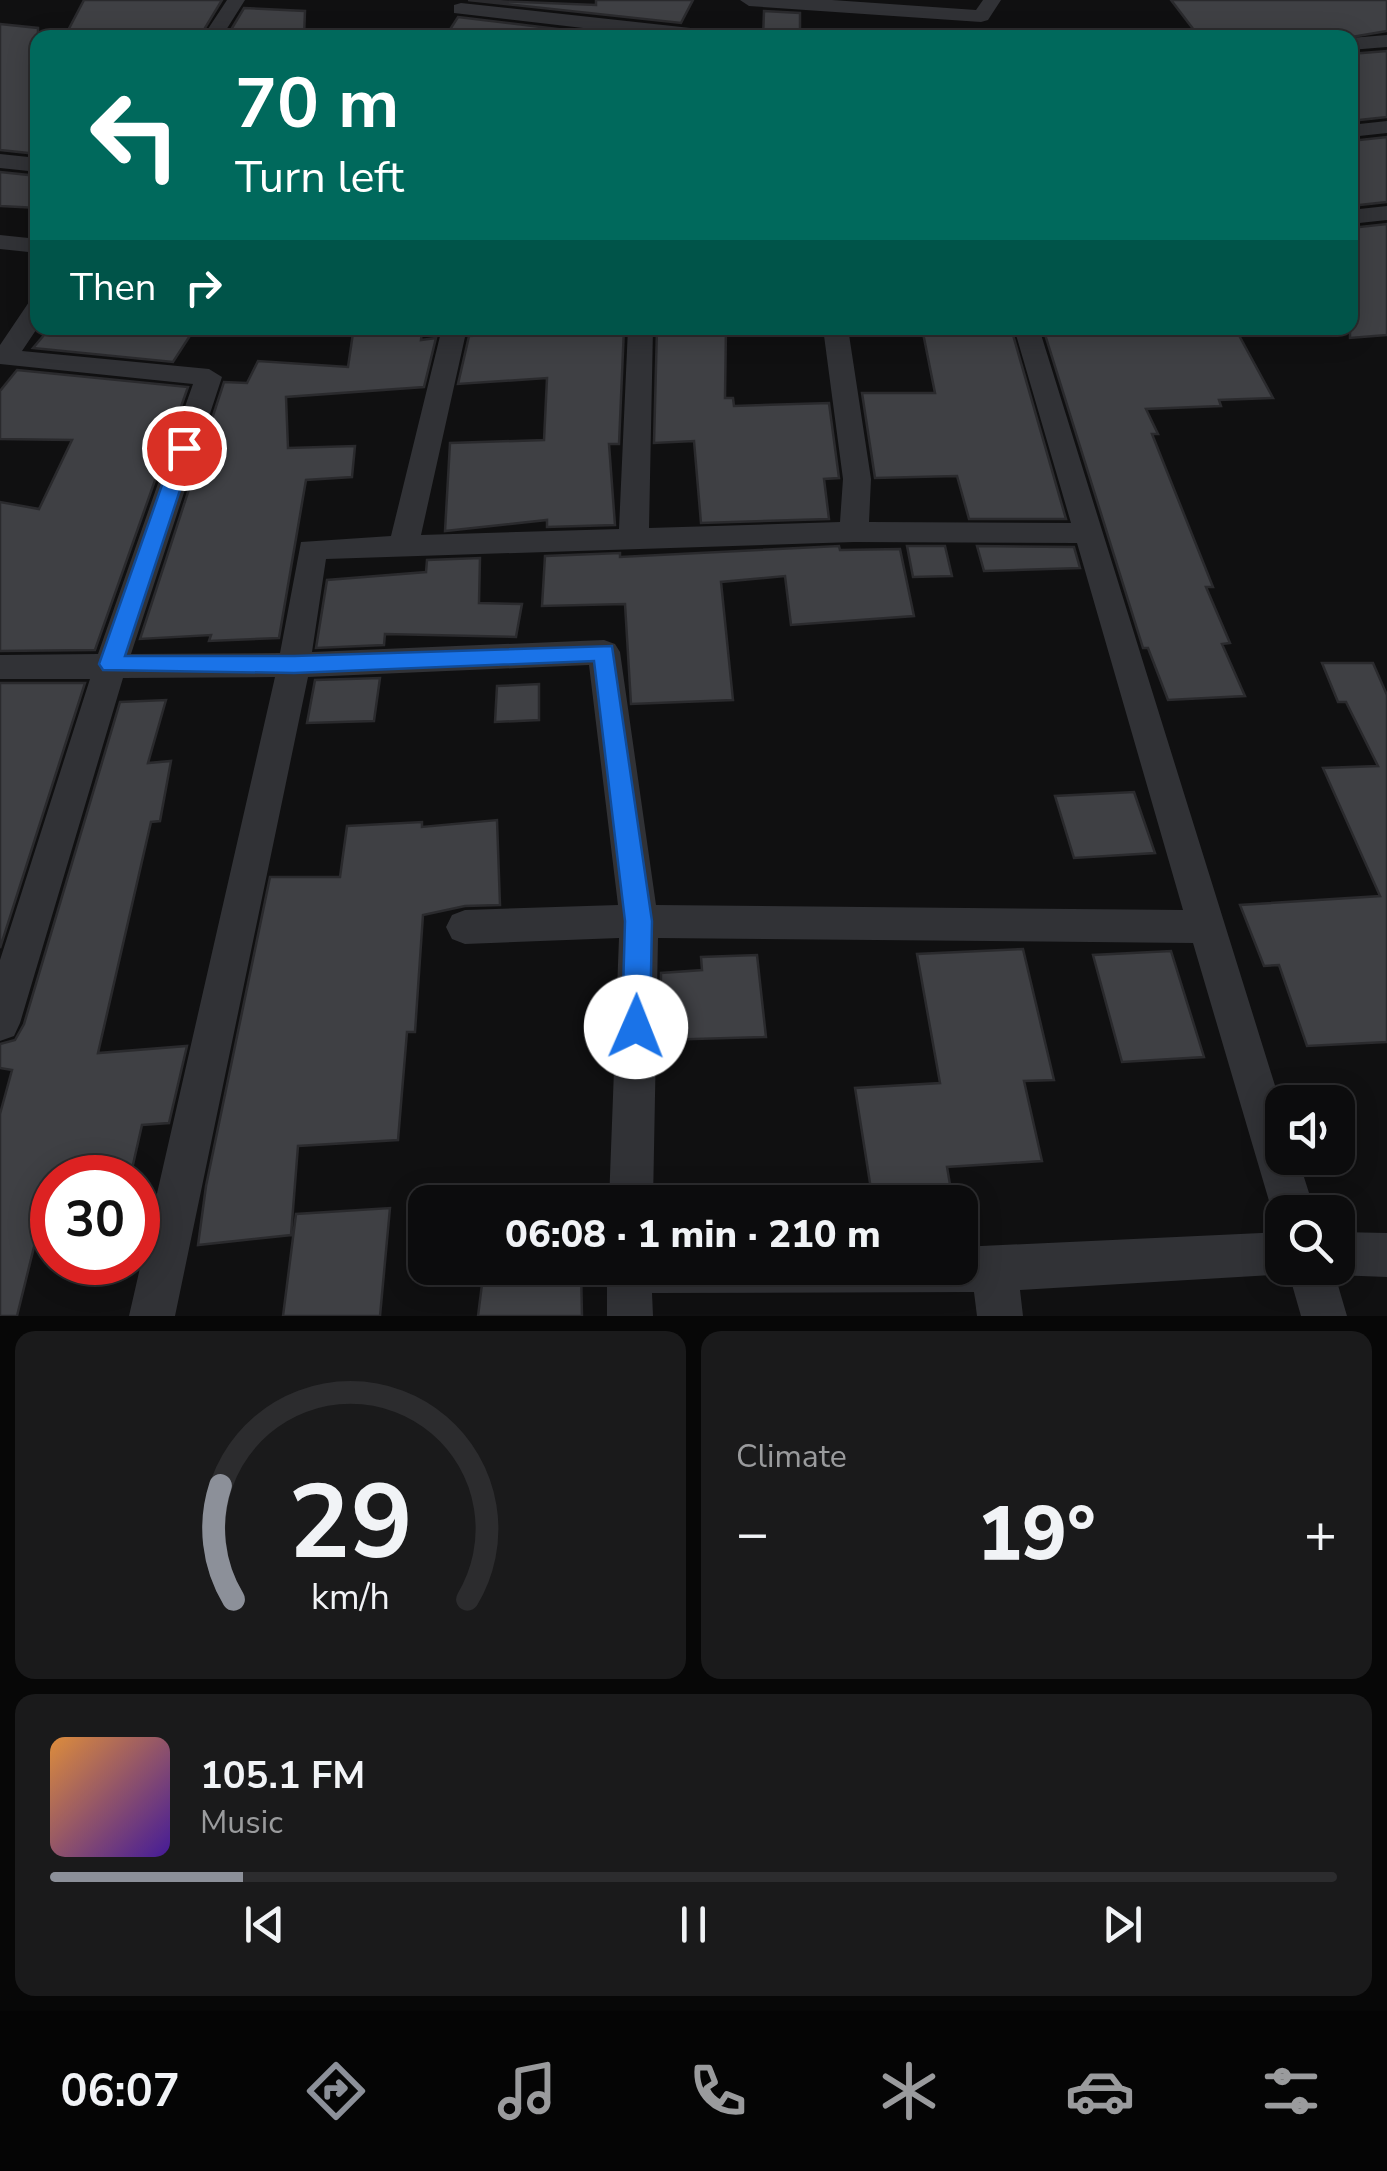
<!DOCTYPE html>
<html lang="en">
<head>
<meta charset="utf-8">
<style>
  :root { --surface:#0c0c0d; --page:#1a1a1b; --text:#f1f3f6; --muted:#9a9b9d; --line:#2c2c2e; --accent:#8c9099 }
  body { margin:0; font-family:"Nunito Sans",sans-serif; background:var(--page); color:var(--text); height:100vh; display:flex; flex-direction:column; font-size:38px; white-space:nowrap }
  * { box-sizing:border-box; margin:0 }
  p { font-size:32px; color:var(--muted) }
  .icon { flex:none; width:55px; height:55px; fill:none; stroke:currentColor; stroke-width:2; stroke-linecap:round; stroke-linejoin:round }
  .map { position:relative; height:1316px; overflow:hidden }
  .sheet { display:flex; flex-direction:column; gap:15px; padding:15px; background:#070707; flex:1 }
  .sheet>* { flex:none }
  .guide { position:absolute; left:30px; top:30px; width:1328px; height:305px; border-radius:20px; box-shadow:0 5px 25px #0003,0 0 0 2px var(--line); background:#00695c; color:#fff; overflow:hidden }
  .controls { position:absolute; left:1265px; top:1085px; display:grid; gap:20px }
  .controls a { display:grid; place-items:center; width:90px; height:90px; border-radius:20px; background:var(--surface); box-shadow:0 5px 25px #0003,0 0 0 2px var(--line); font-size:50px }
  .speed { position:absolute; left:30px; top:1155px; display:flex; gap:20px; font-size:50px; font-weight:700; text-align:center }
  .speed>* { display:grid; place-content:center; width:130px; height:130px; border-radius:50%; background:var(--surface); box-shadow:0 5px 25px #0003,0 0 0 2px var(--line); line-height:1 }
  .speed .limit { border:15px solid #d22; background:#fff; color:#111 }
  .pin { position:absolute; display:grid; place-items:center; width:85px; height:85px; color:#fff; margin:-42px; border:5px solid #fff; border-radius:50%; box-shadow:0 2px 10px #0007 }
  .me { position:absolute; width:110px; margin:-55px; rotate:1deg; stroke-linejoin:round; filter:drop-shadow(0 0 8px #0008) }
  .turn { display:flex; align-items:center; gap:35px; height:210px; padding:0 40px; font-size:45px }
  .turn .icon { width:130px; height:130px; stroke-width:2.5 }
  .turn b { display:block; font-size:70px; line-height:85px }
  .then { display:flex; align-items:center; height:95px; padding:0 40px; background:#0003; gap:20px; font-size:38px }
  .big { font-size:75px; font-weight:800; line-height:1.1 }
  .sheet .tile { flex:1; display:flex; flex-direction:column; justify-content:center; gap:15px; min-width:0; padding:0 35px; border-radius:20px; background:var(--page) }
  .sheet .dial { align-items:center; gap:0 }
  .dial svg { height:260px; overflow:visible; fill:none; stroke:var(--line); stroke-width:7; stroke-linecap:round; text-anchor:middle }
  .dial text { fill:var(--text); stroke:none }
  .song { display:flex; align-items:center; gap:30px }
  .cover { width:120px; height:120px; border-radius:15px; background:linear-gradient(135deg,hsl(30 70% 55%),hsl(260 70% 35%)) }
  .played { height:10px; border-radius:5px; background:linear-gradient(90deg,var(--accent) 15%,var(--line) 15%) }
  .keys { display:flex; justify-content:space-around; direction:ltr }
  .heat { display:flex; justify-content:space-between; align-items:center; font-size:55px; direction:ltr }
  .sheet .tiles { flex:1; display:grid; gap:15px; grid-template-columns:1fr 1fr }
  .tile:last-child { grid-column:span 2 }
  .trip { position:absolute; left:408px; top:1185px; width:570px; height:100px; border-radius:20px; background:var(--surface); box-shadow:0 5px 25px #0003,0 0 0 2px var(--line); font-weight:800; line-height:100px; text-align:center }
  .dock { display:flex; height:160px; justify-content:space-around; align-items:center; background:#050505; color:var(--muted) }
  .dock .icon { width:70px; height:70px }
  .dock .on { color:var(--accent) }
  .dock b { font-size:45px; color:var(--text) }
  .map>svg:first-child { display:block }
</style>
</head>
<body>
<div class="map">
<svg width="1387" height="1316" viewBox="0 0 1387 1316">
  <rect width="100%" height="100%" fill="#101011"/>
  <path fill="#3f4044" stroke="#2a2a2d" stroke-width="2.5" d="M84 0H222L199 38H64Z
    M468 0 596 5V0H693L681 23Z
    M1171 0H1387V31L1346 38H1200Z
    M244 8 305 11 304 38H226Z
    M764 11 800 13V38H763Z
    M458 17 632 38 447 34Z
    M0 24 38 28V154L0 150Z
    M1387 51V117L1350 121V54Z
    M1387 137V202L1350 206V141Z
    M0 172 38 176V208L0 206Z
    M1387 224V335L1350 338V228Z
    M50 328H195L173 362 33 348Z
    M486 328H624L619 444H609L615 525 547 527V520L445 531 450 443 544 440 547 378 458 384 469 336 486 335Z
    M657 328H726L725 398H733L734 406 829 403 839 478 824 479 829 519 701 523 694 441 654 443Z
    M922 328H1011L1066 519H969L957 476 875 478 862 393H935Z
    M1043 328H1235L1273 398 1219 400 1221 406 1146 409 1158 434H1152L1213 587H1206L1230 643 1222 644 1245 696 1168 700 1148 648H1143Z
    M422 331 421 340 436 338 424 387 286 397 288 448 355 446 352 477 306 480 279 638 209 641 211 635 140 639 224 382 247 383 258 361 348 367 353 333Z
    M17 370 188 387 95 650 0 651V502L39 509 72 440 0 439V391Z
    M839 546 840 550 900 549 914 616 791 625 785 576 721 582 733 700 631 704 625 604 542 606 545 556 620 553V557Z
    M907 546H945L952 576 913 577Z
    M977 546 1074 547 1080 568 984 571Z
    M480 558 479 603 522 604 516 637 385 634 384 645 316 648 327 580 426 572 427 560Z
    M1322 663H1373L1387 695V1042L1307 1046 1279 965 1264 966 1240 905 1380 896 1323 768 1378 766 1346 702H1338Z
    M380 678 374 721 307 723 315 680Z
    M0 683H85L0 948Z
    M539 684V720L495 722 497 686Z
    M166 700 148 763 171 761 160 821 151 822 98 1053 187 1046 169 1123 142 1125 130 1178H51L17 1316H0V1114L12 1070 0 1068V1044L15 1040 24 1024 120 702Z
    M1134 792 1155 853 1074 858 1055 796Z
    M497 820 500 905 465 906 423 915 415 1032H407L398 1140 298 1146 291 1235 198 1245 206 1186 270 877H340L347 826 422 822V827Z
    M1023 949 1054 1080 1024 1081 1042 1161 947 1167 953 1202H873L855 1088 940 1083 917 954Z
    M1171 951 1204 1057 1122 1062 1093 955Z
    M757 955 766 1037 660 1040 661 973 702 970 701 957Z
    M390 1208 380 1316H283L296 1214Z
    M484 1268H581L582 1316H478Z"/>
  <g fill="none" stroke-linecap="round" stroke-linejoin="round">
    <path fill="#313236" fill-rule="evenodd" d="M227 0H245L221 38H202Z
      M740 0H832L976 10 983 0H1001L988 20 981 22 749 6Z
      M461 3 727 32 736 38H669L454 13V5Z
      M1387 35V47L1350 50V38Z
      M1387 121V133L1350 137V125Z
      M0 154 38 158V172L0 168Z
      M1387 206V220L1350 224V210Z
      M0 235 38 239V253L0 249Z
      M38 300V327L22 351 209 369 222 377 131 654 280 653 301 542 391 536 442 328H467L421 535 619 529 628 328H653L649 528 840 522 843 479 823 328H848L871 479 869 522 1071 523 1014 328H1039L1282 1108V1158H1298L1315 1212H1282V1230L1277 1228 1193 943 658 938 653 1202H609L619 938 465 944 452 939 446 927 452 915 465 910 618 905 589 665 308 677 175 1316H129L275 677 123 678 20 1023 14 1036 0 1041V960L90 679H0V655L98 654 193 384 0 364V345L29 302ZM854 542 1077 543 1183 910 656 905 620 652 615 644 604 640 312 652 326 559Z
      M1282 1232V1268H1338V1232L1387 1233V1277L1335 1275 1347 1316H1301L1289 1274 1020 1290 1023 1316H977L974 1292 652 1293 653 1316H607V1268H960V1247Z"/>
  </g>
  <path fill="#1a73e8" stroke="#114b97" stroke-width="2.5" d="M184 442 194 448 125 656H294L612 646 652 921 650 1027 646 1036 636 1040 626 1036 622 1027 625 921 594 661 294 673 103 670 99 664 175 448Z"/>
</svg>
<div class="controls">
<a><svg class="icon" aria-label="sound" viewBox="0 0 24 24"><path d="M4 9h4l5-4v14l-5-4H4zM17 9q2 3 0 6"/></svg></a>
<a><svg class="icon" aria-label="search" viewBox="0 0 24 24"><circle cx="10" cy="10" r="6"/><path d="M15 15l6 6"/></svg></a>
</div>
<div class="speed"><div class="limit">30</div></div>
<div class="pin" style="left:184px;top:448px;background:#d93025"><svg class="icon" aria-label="arrive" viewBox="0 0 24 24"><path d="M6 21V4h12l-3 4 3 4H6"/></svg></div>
<svg class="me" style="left:636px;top:1027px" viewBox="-20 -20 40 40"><circle r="19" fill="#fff"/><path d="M0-13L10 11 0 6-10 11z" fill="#1a73e8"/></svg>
<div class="trip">06:08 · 1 min · 210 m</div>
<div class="guide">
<div class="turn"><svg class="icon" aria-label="left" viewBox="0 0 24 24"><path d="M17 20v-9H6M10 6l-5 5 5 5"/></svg><div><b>70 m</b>Turn left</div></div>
<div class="then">Then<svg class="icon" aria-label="right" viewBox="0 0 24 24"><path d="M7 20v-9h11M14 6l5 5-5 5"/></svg></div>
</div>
</div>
<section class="sheet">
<div class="tiles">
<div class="tile dial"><svg viewBox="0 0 100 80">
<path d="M14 69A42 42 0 1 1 86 69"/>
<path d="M14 69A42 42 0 0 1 10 34" stroke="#8c9099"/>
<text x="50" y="56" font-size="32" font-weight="700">29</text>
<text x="50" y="72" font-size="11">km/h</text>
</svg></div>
<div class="tile"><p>Climate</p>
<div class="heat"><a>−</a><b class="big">19°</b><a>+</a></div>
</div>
<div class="tile">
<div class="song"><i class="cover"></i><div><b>105.1 FM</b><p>Music</p></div></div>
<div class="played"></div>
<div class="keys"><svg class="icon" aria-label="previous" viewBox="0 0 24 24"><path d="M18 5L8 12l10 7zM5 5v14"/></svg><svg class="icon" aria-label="pause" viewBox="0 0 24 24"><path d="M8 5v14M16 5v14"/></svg><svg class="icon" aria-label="next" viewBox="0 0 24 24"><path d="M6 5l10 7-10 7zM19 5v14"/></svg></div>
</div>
</div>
</section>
<nav class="dock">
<b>06:07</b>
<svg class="icon on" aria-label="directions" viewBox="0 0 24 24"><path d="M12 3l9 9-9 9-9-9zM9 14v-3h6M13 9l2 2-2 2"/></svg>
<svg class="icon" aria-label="music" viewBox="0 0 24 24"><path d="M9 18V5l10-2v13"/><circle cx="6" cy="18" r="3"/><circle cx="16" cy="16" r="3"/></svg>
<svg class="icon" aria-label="phone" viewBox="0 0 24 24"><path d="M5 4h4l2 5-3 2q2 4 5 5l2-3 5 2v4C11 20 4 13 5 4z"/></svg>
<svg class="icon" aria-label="climate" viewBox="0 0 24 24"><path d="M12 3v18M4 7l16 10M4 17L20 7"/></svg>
<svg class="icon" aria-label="car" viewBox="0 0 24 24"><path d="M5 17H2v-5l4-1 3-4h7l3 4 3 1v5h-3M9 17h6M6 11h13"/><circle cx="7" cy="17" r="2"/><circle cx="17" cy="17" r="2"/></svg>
<svg class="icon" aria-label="filters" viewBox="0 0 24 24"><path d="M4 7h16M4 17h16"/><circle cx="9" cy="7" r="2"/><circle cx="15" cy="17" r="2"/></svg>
</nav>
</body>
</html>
